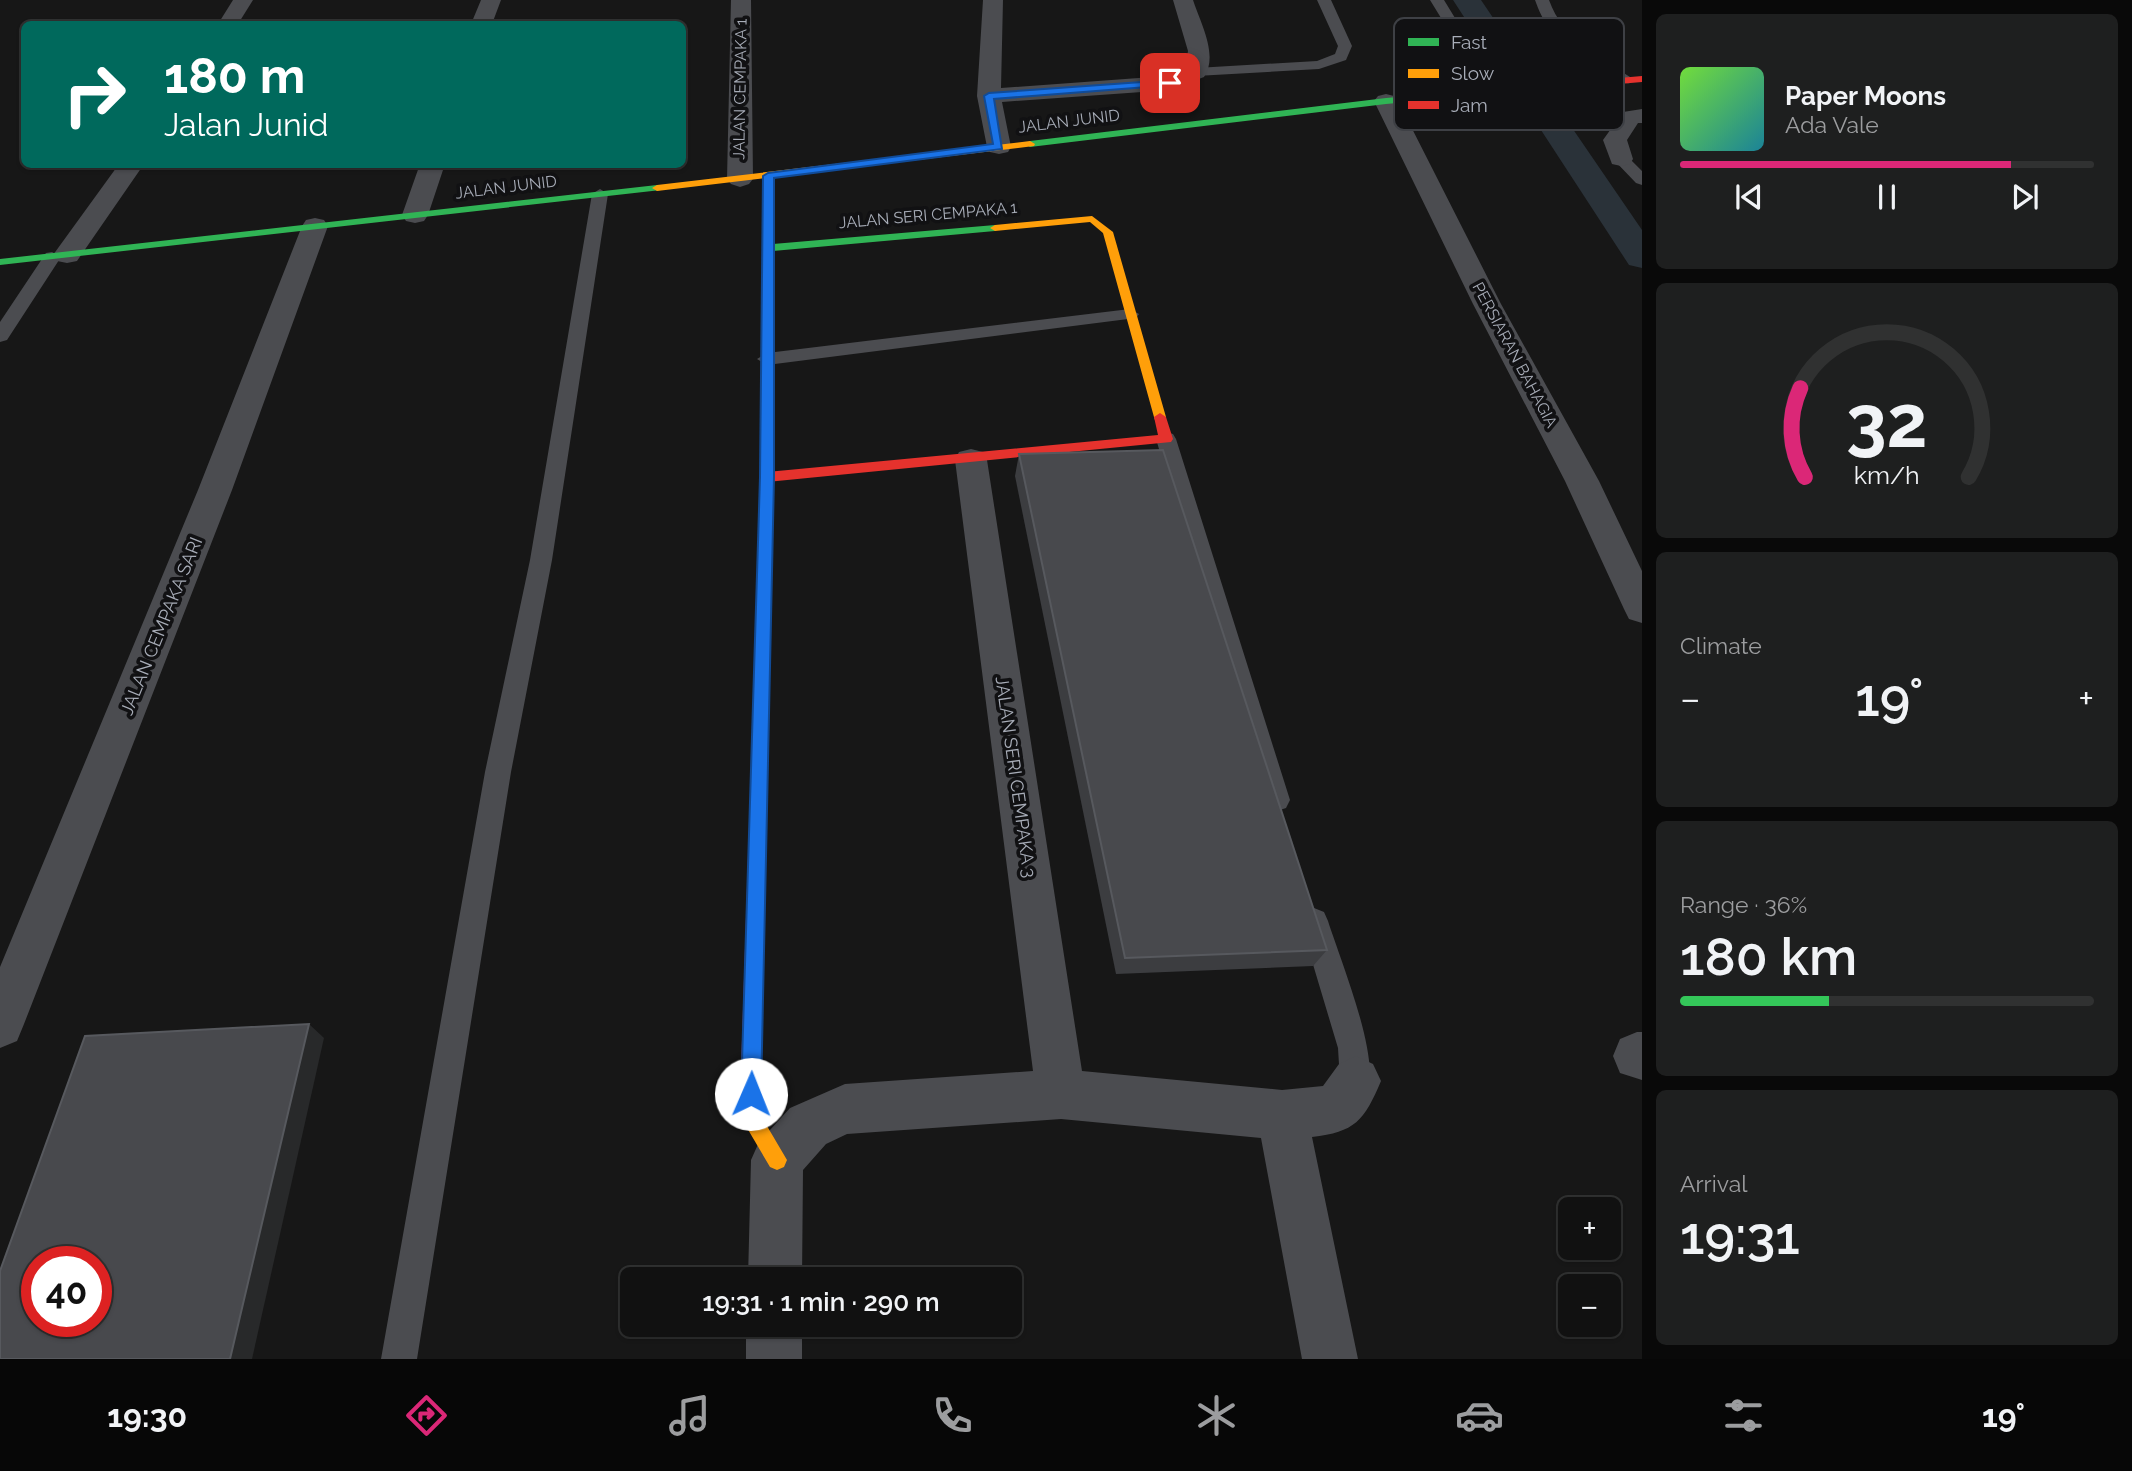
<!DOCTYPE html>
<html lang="en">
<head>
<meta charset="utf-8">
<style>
  :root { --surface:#111; --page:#1e1f1f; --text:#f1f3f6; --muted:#9c9d9f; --line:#303131; --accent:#db2777 }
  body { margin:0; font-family:Raleway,sans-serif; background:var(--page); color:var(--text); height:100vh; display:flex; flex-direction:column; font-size:26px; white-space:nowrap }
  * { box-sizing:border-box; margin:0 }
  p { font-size:23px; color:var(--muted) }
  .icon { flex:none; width:38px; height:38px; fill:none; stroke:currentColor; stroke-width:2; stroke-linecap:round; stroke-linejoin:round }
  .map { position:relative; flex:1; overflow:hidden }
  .panel { display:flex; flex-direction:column; gap:14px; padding:14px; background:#090909; width:490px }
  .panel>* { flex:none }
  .hud { position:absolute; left:21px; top:21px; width:665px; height:147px; border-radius:10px; box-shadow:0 2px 5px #0004,0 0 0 2px var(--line); background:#00695c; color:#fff; overflow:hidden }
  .controls { position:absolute; left:1558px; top:1197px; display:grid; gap:14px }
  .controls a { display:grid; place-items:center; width:63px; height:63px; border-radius:10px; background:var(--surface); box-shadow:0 2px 5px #0004,0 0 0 2px var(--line); font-size:35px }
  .speed { position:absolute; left:21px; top:1246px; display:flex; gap:14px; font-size:35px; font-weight:700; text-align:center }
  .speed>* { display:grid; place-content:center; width:91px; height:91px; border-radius:50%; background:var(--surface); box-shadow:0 2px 5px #0004,0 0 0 2px var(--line); line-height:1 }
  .speed .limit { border:10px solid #d22; background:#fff; color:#111 }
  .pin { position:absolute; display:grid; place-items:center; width:60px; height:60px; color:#fff; margin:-30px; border-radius:14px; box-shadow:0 4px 10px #0006 }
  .me { position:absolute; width:77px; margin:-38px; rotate:1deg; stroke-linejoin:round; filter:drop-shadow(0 0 5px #0008) }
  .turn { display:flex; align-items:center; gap:24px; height:147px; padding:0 28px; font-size:32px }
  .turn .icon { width:91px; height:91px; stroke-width:2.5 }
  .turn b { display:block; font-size:49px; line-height:60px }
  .big { font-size:52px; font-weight:600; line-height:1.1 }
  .panel .card { flex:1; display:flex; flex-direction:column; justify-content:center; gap:10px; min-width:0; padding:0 24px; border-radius:10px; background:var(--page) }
  .panel .dial { align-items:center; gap:0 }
  .dial svg { height:182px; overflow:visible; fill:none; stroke:var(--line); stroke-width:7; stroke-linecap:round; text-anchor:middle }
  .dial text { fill:var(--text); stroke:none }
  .song { display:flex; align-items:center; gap:21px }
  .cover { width:84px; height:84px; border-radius:10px; background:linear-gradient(135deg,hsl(100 70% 55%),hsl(190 70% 35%)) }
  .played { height:7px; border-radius:4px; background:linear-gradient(90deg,var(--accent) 80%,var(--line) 80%) }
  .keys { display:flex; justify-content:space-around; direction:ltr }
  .heat { display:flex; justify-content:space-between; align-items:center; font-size:38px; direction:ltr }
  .charge { height:10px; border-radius:5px; background:linear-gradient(90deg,#34c759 36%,var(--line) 0) }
  .trip { position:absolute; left:620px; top:1267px; width:402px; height:70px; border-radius:10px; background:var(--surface); box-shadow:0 2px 5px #0004,0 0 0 2px var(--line); font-weight:600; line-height:70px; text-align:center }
  .tab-bar { display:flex; height:112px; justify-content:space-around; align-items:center; background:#070707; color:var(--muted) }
  .tab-bar .icon { width:49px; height:49px }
  .tab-bar .current { color:var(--accent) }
  .tab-bar b { font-size:32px; color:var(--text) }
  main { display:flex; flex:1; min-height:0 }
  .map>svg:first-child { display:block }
</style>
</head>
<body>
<main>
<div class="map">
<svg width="1642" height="1359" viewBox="0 0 1642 1359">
  <rect width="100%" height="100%" fill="#171717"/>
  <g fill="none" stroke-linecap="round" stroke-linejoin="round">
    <path fill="#2a3239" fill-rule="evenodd" d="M1453 0H1481L1527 68 1523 74 1512 77 1501 74Z
      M1542 97 1553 100 1642 230V268L1629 265 1526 107 1531 100Z"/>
    <path fill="#4b4c50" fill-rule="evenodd" d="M1317 0H1331L1352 46 1346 60 1319 69 1196 76 1189 72 1196 68 1317 61 1335 54 1338 46Z
      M1430 0H1444L1499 90 1497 93H1487Z
      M1535 0H1549C1563 39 1597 56 1630 77L1632 80 1630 83C1612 87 1561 44 1550 29 1543 20 1539 11 1535 0Z
      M1621 154 1627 156 1642 171V185L1636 183 1613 159Z
      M600 189 608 194 552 560 511 772 417 1359H381L485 772 530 560 592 194Z
      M52 252 61 257 7 340 0 342V322L46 253Z
      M1130 309 1139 314 1136 318 767 365 757 359 767 353Z
      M1166 432 1173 434 1176 439 1290 800 1286 808 1277 811 1268 808 1264 800 1156 439 1159 434Z
      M1314 908 1324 912 1328 921C1340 959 1381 1058 1367 1092L1356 1097 1345 1092 1340 1081 1338 1048 1300 921 1304 912Z"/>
    <path fill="#4b4c50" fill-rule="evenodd" d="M233 0H253L238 24H218Z
      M481 0H501L492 24H471Z
      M731 0H751L753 179 749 184 740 187 731 184 727 179Z
      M983 0H1003L1001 88 1166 76 1185 68 1188 51 1173 0H1193C1200 22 1219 55 1204 77L1170 90 1002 102 1011 147 1008 152 999 154 990 152 987 147 977 96Z
      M1386 94 1394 96 1398 101 1501 304 1599 481 1642 571V623L1629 619 1624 609 1565 481 1473 304 1374 101 1378 96Z
      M1642 109V123H1638L1627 140 1633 159 1630 164 1621 166 1612 164 1603 140 1623 112Z
      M119 164H144L77 261 67 263 57 261 53 255Z
      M420 164H445L428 215 424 221 415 223 406 221 402 215Z
      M315 218 324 220 328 226 232 490 24 1024 17 1041 0 1048V967L198 490 302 226 306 220Z
      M971 449 983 452 987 460 1082 1071 1282 1090 1323 1086 1339 1064 1356 1056 1373 1064 1381 1081C1364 1121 1355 1132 1312 1137L1358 1359H1302L1261 1138 1061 1119 847 1134 826 1144 803 1170 802 1279H748L751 1160 759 1142 790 1108 845 1084 1033 1071 955 460 959 452Z
      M1637 1032H1642V1080L1620 1073 1613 1056 1620 1039Z
      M746 1325H802V1359H746Z"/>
    <path fill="#30b455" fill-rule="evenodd" d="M1538 85 1541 86V90L1386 104 1030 147 1025 144 1030 141 1386 98Z
      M764 174 773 176V244L995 225 1000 228 995 231 773 251 774 477 769 705 767 710H755L753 705 760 477Z
      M657 185 662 188 661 190 0 265V259Z"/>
    <path fill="#ff9f0a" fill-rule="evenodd" d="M1030 141 1035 144 1034 146 657 191 652 188 657 185Z
      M1092 216 1113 232 1166 417 1165 420H1155L1154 417 1103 233 1090 222 995 231 990 228 995 225Z
      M751 1060 758 1063 761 1070 760 1114 787 1160 784 1167 777 1170 770 1167 740 1116 741 1070 744 1063Z"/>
    <path fill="#e5322d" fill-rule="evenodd" d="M1642 76V82L1538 91 1533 88 1538 85Z
      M1160 413 1166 417 1173 439 1171 442 767 482 760 477 767 472 1158 435 1154 417Z
      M761 698 767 700 769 705 761 1070 758 1077 751 1080 744 1077 741 1070 753 705 755 700Z"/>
  </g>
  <path fill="#3c3d40" d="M1019 454 1327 950 1313 966 1116 974 1015 476Z"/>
  <path fill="#28292a" d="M309 1024 324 1038 252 1359H230Z"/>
  <path fill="#48494d" stroke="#57595e" stroke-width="2" fill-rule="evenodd" d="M1163 450 1327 950 1125 958 1019 454Z
    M309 1024 230 1359H0V1271L85 1036ZM37 1262H96V1321H37Z"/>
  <path fill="#1a73e8" stroke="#114b97" stroke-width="2" d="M1170 80 1175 83 1173 85 994 99 1002 149 774 178V477L761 1094 758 1101 751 1104 744 1101 741 1094 760 477 763 176 768 173 993 144 984 96 989 93Z"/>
  <g text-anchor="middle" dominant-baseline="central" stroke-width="7" stroke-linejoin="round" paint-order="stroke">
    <g font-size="16" fill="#a8adb8" stroke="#111113">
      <text transform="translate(740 89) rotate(-89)">JALAN CEMPAKA 1</text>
      <text transform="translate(1069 121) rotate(-7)">JALAN JUNID</text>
      <text transform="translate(506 187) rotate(-7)">JALAN JUNID</text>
      <text transform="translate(928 215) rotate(-5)">JALAN SERI CEMPAKA 1</text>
      <text transform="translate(1515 355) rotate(62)">PERSIARAN BAHAGIA</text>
    </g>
    <g font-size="18" fill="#a8adb8" stroke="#111113">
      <text transform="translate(161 626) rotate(-68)">JALAN CEMPAKA SARI</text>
      <text transform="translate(1016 777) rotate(82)">JALAN SERI CEMPAKA 3</text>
    </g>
  </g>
  <rect x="1394" y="18" width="230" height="112" rx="10" fill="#111113" stroke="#3e4045" stroke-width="2"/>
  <rect x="1408" y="38" width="31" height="8" fill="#30b455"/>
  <rect x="1408" y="69" width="31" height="9" fill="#ff9f0a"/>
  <rect x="1408" y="101" width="31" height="8" fill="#e5322d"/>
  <g font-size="19" fill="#a8adb8">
    <text x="1451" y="49">Fast</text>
    <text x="1451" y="80">Slow</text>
    <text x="1451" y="112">Jam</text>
  </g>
</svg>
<div class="controls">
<a>+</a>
<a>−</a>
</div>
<div class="speed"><div class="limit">40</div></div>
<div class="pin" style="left:1170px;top:83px;background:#d93025"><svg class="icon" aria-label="arrive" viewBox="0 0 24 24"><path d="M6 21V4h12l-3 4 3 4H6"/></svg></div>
<svg class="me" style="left:751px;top:1094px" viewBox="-20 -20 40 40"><circle r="19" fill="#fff"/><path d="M0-13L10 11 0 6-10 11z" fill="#1a73e8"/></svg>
<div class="trip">19:31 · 1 min · 290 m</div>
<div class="hud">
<div class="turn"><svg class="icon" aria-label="right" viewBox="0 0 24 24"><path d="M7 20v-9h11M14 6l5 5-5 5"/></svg><div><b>180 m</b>Jalan Junid</div></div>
</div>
</div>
<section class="panel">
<div class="card">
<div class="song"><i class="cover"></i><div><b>Paper Moons</b><p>Ada Vale</p></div></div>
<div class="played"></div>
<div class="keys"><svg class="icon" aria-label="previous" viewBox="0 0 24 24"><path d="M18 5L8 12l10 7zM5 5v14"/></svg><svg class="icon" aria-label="pause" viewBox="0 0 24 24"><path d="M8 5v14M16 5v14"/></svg><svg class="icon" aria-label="next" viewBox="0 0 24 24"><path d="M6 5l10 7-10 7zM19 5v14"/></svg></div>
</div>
<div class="card dial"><svg viewBox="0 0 100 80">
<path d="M14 69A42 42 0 1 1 86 69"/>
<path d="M14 69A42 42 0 0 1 12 30" stroke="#db2777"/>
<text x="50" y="56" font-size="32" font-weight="700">32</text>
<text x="50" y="72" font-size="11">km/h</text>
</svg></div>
<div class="card"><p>Climate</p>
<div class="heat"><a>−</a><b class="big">19°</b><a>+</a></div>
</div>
<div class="card"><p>Range · 36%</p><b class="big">180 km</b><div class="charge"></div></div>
<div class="card"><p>Arrival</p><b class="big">19:31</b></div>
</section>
</main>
<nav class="tab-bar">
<b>19:30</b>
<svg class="icon current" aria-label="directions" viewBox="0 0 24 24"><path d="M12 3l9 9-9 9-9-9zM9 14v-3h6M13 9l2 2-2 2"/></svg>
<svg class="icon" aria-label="music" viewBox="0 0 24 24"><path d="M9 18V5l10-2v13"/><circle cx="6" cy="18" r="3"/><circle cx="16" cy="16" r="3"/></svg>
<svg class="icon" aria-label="phone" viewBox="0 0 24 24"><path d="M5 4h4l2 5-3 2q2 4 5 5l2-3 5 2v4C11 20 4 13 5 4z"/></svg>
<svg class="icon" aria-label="climate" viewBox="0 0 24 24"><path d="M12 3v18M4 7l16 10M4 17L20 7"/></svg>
<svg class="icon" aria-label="car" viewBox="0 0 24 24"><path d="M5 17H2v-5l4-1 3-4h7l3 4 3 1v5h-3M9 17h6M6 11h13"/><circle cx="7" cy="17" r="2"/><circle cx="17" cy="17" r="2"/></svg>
<svg class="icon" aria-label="filters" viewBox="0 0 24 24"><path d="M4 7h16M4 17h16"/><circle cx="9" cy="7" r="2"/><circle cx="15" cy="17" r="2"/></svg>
<b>19°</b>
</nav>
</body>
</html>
